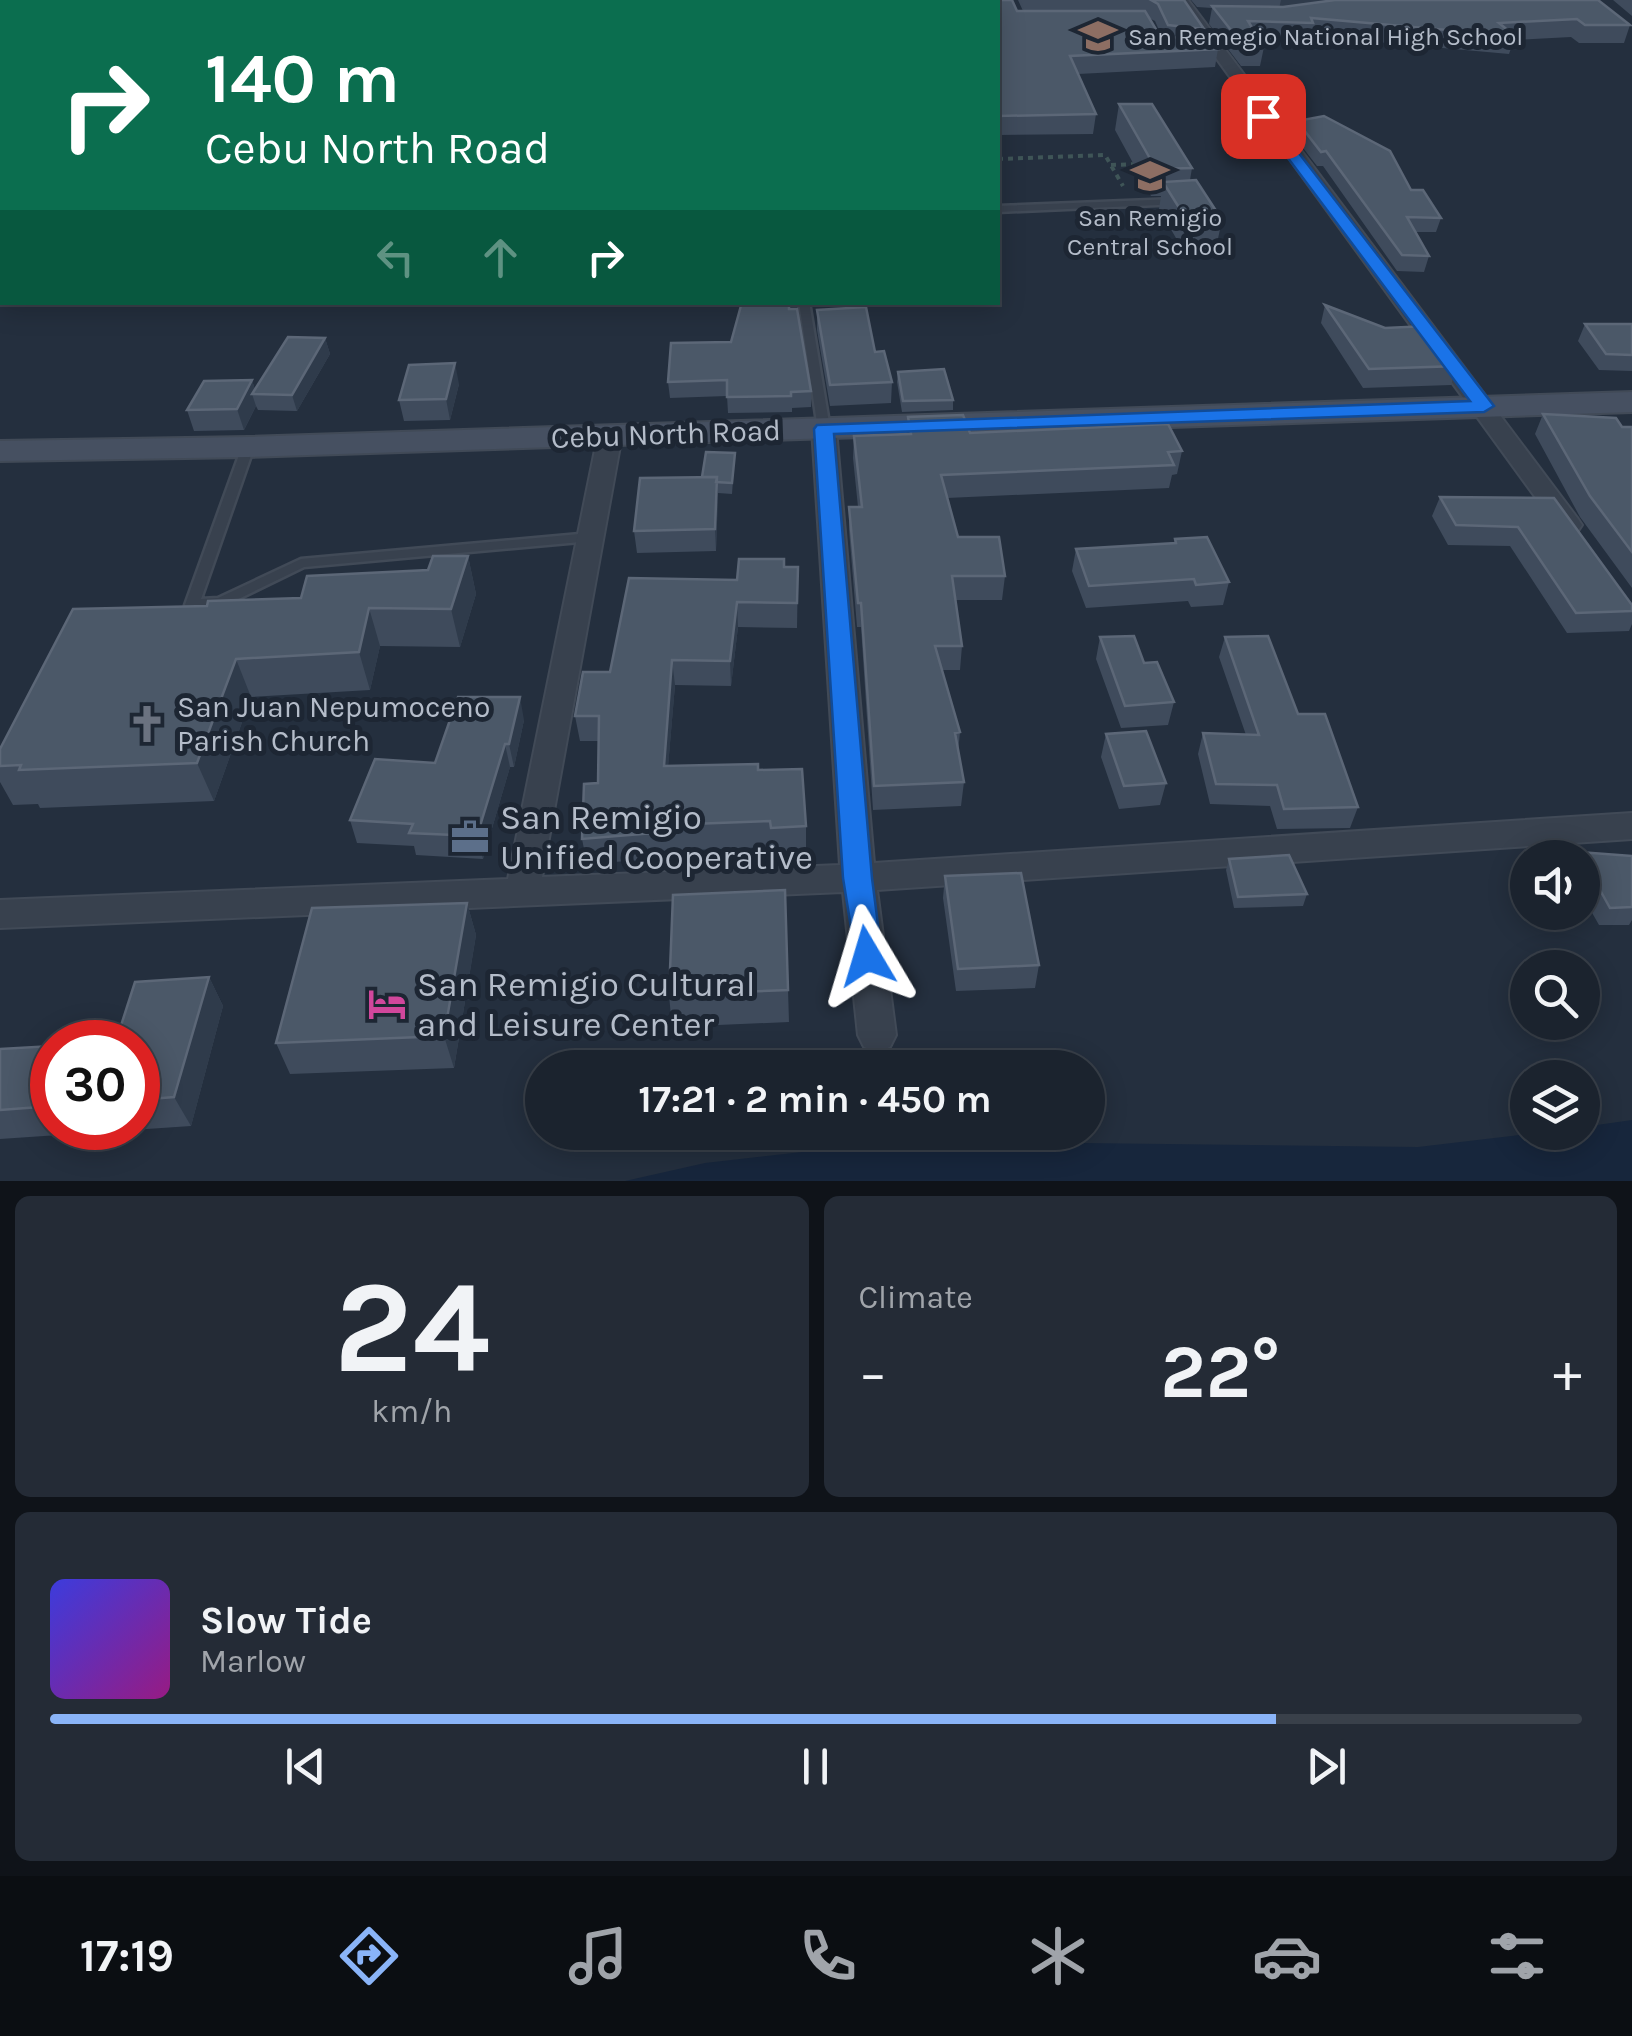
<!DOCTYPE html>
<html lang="en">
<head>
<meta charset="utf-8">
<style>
  :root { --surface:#1b232e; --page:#242b36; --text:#f1f3f6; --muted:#a0a4aa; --line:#39404a; --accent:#8ab4f8 }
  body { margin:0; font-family:Karla,sans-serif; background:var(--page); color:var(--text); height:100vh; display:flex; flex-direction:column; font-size:38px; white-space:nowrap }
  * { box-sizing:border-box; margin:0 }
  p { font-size:32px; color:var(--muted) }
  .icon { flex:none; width:55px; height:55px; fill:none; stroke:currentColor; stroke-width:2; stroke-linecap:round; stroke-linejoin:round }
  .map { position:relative; height:1181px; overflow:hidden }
  .details { display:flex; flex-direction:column; gap:15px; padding:15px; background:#0f1319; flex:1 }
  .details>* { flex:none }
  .guide { position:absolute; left:0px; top:0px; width:1000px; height:305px; box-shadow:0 5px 25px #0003,0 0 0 2px var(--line); background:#0b6e4f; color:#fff; overflow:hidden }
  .controls { position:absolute; left:1510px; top:840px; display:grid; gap:20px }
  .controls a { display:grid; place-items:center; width:90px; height:90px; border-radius:50%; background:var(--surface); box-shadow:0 5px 25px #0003,0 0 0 2px var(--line); font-size:50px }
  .speed { position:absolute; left:30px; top:1020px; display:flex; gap:20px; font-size:50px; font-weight:700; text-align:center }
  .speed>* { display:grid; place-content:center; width:130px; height:130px; border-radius:50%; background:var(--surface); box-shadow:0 5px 25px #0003,0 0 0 2px var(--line); line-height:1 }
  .speed .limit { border:15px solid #d22; background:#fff; color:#111 }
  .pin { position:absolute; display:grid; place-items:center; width:85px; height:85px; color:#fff; margin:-42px; border-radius:20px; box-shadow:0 5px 15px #0006 }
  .me { position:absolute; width:110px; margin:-55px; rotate:353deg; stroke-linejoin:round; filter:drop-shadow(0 0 8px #0008) }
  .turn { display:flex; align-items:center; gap:35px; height:210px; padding:0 40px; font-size:45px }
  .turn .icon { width:130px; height:130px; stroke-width:2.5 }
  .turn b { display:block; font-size:70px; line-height:85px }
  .lanes { display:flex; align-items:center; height:95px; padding:0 40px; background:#0003; justify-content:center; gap:50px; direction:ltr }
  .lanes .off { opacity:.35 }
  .big { font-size:75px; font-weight:700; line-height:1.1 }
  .details .tile { flex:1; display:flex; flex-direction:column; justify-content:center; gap:15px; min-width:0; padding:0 35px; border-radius:15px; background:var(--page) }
  .details .dial { align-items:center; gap:0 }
  .dial b { font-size:130px; line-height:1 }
  .song { display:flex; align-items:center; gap:30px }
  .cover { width:120px; height:120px; border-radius:15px; background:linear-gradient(135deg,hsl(240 70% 55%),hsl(310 70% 35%)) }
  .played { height:10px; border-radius:5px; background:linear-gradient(90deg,var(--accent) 80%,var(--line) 80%) }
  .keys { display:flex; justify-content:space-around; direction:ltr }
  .heat { display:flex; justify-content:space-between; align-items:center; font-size:55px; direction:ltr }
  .details .tiles { flex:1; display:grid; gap:15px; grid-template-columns:1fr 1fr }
  .tile:last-child { grid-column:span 2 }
  .trip { position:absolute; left:525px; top:1050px; width:580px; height:100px; border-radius:50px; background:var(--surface); box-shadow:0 5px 25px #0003,0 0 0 2px var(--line); font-weight:700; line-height:100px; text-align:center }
  .dock { display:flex; height:160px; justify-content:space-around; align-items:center; background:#0b0e12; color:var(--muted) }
  .dock .icon { width:70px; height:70px }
  .dock .active { color:var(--accent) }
  .dock b { font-size:45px; color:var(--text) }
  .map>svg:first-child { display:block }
</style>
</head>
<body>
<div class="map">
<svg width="1632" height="1181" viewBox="0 0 1632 1181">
  <rect width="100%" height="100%" fill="#242f3e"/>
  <path fill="#17263c" d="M1632 1120V1181H625L705 1163 900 1141 1418 1147 1537 1133 1582 1132 1583 1127Z"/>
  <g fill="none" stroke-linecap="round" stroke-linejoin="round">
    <g stroke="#414a57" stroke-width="5">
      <path id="lane" d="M1177 199 1182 202 1180 204 998 212V206Z
        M799 302H809L830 429 824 433 818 429Z
        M248 443 254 447 201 599 218 598 301 559 591 533 598 537 591 541 304 567 226 605 192 610 187 608 185 605 242 447Z"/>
    </g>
    <g stroke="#414a57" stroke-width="4">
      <path id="street" d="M1174 0H1188L1578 519 1582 525 1578 531H1560Z
        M824 422 836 429 874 863 1632 813V839L877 890 896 1035 890 1047 877 1052 864 1047 858 1035 843 892 0 928V900L508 879 598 435 610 428 622 435 542 877 840 865 812 429Z"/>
    </g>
    <g stroke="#414a57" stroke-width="4">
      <path id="secondary" d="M1632 392V412L248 457 0 461V441L248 437Z"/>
    </g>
    <path stroke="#3f5557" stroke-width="4" stroke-dasharray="5 5" stroke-linecap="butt" d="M998 159 1105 155 1123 186
      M1111 165 1140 164"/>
    <use href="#lane" fill="#38414e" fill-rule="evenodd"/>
    <use href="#street" fill="#38414e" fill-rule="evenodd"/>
    <use href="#secondary" fill="#465061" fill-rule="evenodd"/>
  </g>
  <path fill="#3f4b5c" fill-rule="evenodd" d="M945 0H1012L1017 11H1023L1018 0H1184L1204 29 1202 40 1218 49 1215 67 1078 74 1096 114 1093 134 998 135V2H945ZM1149 18 1155 21 1162 37 1160 36Z
    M1191 0H1598L1630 25 1624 43H1579L1571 37 1514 40 1509 54 1310 36 1309 41 1259 39 1264 47 1260 66H1241L1209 24 1212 8 1197 7Z
    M1613 0H1632V16Z
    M1119 104 1192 168 1190 180 1222 220 1216 248 1183 250 1159 209 1161 196H1151L1115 130Z
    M1297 121 1411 190 1441 218 1436 232H1416L1429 256 1424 272 1397 271 1323 166H1317L1293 135Z
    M1325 305 1457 366 1451 385 1363 388 1321 323Z
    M790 309 811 391V407L792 408V412L728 413 727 396 670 398 668 382 731 342Z
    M817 310 875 352 892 382 891 403 830 406 817 330Z
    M1585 324H1632V371L1599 370 1578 341Z
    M325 338 330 354 297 411 258 410 256 406 244 430 194 431 187 410 252 380 255 390Z
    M898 372 953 400V410L902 412 897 382Z
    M459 384 450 420 404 421 399 400Z
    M1543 414 1622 427H1632V588L1580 517 1535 434Z
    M908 417 970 433 1182 451 1177 474 1172 475 1169 488 947 498 958 537 1005 576 1002 600H955L962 646 960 670H942L960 732 958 752 964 782 961 806 873 810 861 627H857L849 530V507H858L853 458 854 436 907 434Z
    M735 453 732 494 718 493 716 551 637 553 634 531Z
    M1440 497 1554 498 1632 605V624L1629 631 1567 633 1510 546 1448 545 1432 516Z
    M1175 539 1229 582 1223 605 1191 607 1188 601 1086 608 1072 571 1076 549 1174 543Z
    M468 556 476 594 460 647 380 646 370 690 251 697 214 801 40 808 38 804 13 805 0 782V749L207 606 301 598 428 570Z
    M798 567 797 628 738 627 731 686 675 685 668 766 758 770 806 826V851L771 853V847L668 851V858L587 864 582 839 598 783 599 741H580L575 716 610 672 737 580Z
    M1100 637 1144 663 1174 702 1168 725 1121 728 1096 659Z
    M1225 637 1298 714 1358 807 1350 828 1277 829 1270 806 1210 804 1198 754 1203 733 1246 735 1219 657Z
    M524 720 514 767H510L483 859 416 855 414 846 357 843 350 820 435 763Z
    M1106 734 1166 783 1160 805 1119 809 1101 757Z
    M1579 852 1632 856V920L1629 925H1599L1582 895V858H1576Z
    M1229 859 1307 894 1303 906 1234 908 1226 870Z
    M945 876 1039 965 1035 988 956 991 943 898Z
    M785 890 789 1022 672 1027 669 995Z
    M467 903 476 935 454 1068 290 1074 276 1043Z
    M209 977 223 1006 191 1126 0 1139V1049L52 1046V1128H138V1042L116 1041Z"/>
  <path fill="#2f3b4b" d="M261 0H277L274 2H258Z
    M1281 0H1334L1279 9Z
    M325 338 330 354 297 411 292 395Z
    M455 363 459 384 450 420 446 399Z
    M252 380 256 394H252L256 406 244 430 237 409Z
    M717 477 718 498 716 551 715 529Z
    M468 556 476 594 460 647 451 609Z
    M737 602 738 627 731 686 730 661Z
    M369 608 380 646 370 690 359 652Z
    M236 659 251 697 214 801 197 763Z
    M672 660 675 685 666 792 664 766Z
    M520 697 524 720 514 767 509 744Z
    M505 744 510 767 483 859 477 836Z
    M467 903 476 935 454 1068 444 1036Z
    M209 977 223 1006 191 1126 174 1097Z"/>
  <path fill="#4b5868" stroke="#5c6777" stroke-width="2.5" d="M126 0H261L258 2H124Z
    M948 0H1012L1017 11H1145L1160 36 1212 41 1218 49 1070 56 1096 114 998 116V2H949Z
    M1151 0H1184L1204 29 1168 25 1158 4Z
    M1335 0H1598L1630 25H1585L1577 19 1499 23 1515 36 1311 18 1313 23 1248 21 1264 47 1245 48 1212 6 1283 7Z
    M1119 104H1152L1192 168 1156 169Z
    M1324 116 1390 151 1411 190H1423L1441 218 1407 217 1429 256 1402 255 1326 151 1321 152 1297 121Z
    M0 124H2V198H0Z
    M1196 180 1222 220 1188 222 1163 182Z
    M742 302H789V309H797L811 391 791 392V396L727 397V380L668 382 671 343 731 342Z
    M1325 305 1385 328 1427 326 1457 366 1369 369Z
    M866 307 875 352 884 351 892 382 830 385 817 310Z
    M1585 324H1632V355L1606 354Z
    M288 337 325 338 292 395 252 394Z
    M455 363 446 399 399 400 409 365Z
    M944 369 953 400 903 401 898 372Z
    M252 380 237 409 187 410 204 381Z
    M1543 414 1616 418 1622 427H1632V552L1590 496Z
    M963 415 970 433 1168 424 1182 451 1168 452 1174 465 941 475 958 537H999L1005 576H952L962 646H935L960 732 955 733 964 782 874 786 861 603H858L849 507H862L854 436 911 434 908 417Z
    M706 452 735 453 732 483 716 482 717 477H702Z
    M717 477 715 529 634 531 640 478Z
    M1440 497 1554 498 1632 605V611L1576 613 1518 527 1456 525Z
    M1207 537 1229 582 1196 585 1194 579 1089 586 1076 549 1176 543 1175 539Z
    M433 556H468L451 609 369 608 359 652 236 659 197 763 19 770 21 765 0 766V749L73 609 207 606 208 601 301 598 307 576 428 570Z
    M739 559H784V567H798L797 603 737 602 730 661 672 660 664 766 758 764V770L802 769 806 826 771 828 770 821 665 825V832L582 839 584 784 598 783 599 716H575L583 672H610L629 578 737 580Z
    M1134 636 1144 663 1157 662 1174 702 1125 706 1100 637Z
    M1268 636 1298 714H1325L1358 807 1284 809 1277 785 1216 784 1203 733 1259 735 1225 637Z
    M458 697H520L509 744H505L477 836 409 833 413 824 350 820 375 759 435 763Z
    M1146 731 1166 783 1124 786 1106 734Z
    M1579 852 1632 856V907L1610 908Z
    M1289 855 1307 894 1238 897 1229 859Z
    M1021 873 1039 965 958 969 945 876Z
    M785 890 788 990 669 995 673 895Z
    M467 903 444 1036 276 1043 312 908Z
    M209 977 174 1097 138 1100V1042H95L116 1041 135 982Z
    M52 1046V1106L0 1110V1049Z"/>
  <path fill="#1a73e8" stroke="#114b97" stroke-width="2.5" d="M1263 111 1268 113 1494 406 1484 412 834 434 872 878 882 956 878 965 867 969 857 965 843 878 814 429 817 425 1470 401 1258 118V113Z"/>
  <defs>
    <g id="school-bare" transform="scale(3)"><path d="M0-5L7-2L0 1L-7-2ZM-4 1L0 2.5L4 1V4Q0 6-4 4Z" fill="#8d6e63" stroke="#1d2633" stroke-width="2.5" paint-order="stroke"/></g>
    <g id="church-bare" transform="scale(3)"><path d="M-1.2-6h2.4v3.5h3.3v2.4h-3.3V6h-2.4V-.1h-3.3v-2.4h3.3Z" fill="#6b7280" stroke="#1d2633" stroke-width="2.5" paint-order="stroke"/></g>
    <g id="office-bare" transform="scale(3)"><path d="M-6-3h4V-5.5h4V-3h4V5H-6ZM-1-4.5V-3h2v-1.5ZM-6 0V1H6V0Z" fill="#5c6f8a" stroke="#1d2633" stroke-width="2.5" paint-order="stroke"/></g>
    <g id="hotel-bare" transform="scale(3)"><path d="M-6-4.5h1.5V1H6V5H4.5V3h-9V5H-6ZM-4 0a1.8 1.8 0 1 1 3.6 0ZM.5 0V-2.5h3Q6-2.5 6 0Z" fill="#d1479c" stroke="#1d2633" stroke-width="2.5" paint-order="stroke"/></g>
  </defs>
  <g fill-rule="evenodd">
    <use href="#school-bare" x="1098" y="36"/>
    <use href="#school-bare" x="1150" y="176"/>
    <use href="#church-bare" x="147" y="724"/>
    <use href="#office-bare" x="470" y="837"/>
    <use href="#hotel-bare" x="387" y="1004"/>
  </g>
  <g text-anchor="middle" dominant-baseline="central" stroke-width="10" stroke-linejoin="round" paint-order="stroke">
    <g font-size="25" fill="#b4bcc9" stroke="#1d2633" text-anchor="start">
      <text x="1128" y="36">San Remegio National High School</text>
      <text x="1150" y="217" text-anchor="middle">San Remigio<tspan x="1150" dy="29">Central School</tspan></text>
    </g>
    <g font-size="30" fill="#b4bcc9" stroke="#1d2633">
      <text transform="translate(666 434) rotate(-2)">Cebu North Road</text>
    </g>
    <g font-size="30" fill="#b4bcc9" stroke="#1d2633" text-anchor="start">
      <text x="177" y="707">San Juan Nepumoceno<tspan x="177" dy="34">Parish Church</tspan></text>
    </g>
    <g font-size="35" fill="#b4bcc9" stroke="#1d2633" text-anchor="start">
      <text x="500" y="817">San Remigio<tspan x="500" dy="40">Unified Cooperative</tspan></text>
      <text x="417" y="984">San Remigio Cultural<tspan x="417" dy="40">and Leisure Center</tspan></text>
    </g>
  </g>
</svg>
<div class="controls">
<a><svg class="icon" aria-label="sound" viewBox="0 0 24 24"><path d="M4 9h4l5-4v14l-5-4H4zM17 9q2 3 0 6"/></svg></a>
<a><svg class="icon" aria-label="search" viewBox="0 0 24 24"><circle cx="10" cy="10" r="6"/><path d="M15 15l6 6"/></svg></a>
<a><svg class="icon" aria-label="layers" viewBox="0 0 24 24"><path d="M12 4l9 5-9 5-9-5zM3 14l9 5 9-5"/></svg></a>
</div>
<div class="speed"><div class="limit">30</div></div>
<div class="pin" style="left:1263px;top:116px;background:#d93025"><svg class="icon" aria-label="arrive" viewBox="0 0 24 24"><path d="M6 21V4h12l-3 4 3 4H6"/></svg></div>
<svg class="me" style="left:867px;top:956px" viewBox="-20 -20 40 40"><path d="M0-17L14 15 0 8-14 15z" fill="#1a73e8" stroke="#fff" stroke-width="4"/></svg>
<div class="trip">17:21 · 2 min · 450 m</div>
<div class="guide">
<div class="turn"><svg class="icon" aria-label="right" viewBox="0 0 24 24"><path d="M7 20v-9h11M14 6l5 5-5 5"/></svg><div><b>140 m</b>Cebu North Road</div></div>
<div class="lanes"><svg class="icon off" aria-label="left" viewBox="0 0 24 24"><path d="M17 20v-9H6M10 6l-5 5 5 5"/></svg><svg class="icon off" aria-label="ahead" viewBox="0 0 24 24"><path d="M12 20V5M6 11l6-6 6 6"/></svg><svg class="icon" aria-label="right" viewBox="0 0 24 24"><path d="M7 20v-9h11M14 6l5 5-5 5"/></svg></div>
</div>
</div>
<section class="details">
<div class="tiles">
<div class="tile dial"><b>24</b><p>km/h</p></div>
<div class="tile"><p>Climate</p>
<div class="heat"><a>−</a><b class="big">22°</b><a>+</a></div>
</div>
<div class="tile">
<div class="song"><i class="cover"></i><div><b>Slow Tide</b><p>Marlow</p></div></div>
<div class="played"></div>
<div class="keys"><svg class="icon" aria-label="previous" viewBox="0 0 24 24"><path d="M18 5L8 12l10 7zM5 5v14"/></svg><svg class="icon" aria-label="pause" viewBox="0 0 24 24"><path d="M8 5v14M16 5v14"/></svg><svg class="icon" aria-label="next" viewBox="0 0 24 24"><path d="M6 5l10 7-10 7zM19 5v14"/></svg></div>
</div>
</div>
</section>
<nav class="dock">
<b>17:19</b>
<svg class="icon active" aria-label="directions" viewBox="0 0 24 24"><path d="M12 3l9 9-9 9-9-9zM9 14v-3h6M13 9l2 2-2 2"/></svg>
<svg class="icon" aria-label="music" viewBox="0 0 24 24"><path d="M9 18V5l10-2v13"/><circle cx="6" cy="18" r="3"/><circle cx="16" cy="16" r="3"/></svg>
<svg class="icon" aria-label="phone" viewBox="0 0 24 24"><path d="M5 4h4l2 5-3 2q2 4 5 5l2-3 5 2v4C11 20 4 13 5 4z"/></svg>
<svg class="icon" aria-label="climate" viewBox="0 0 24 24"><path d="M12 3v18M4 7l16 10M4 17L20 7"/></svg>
<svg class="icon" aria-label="car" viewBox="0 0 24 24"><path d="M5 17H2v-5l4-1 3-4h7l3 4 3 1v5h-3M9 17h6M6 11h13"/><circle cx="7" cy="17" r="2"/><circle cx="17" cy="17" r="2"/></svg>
<svg class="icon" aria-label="filters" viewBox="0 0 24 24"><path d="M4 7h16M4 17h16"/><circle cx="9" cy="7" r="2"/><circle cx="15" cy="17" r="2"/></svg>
</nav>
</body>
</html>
